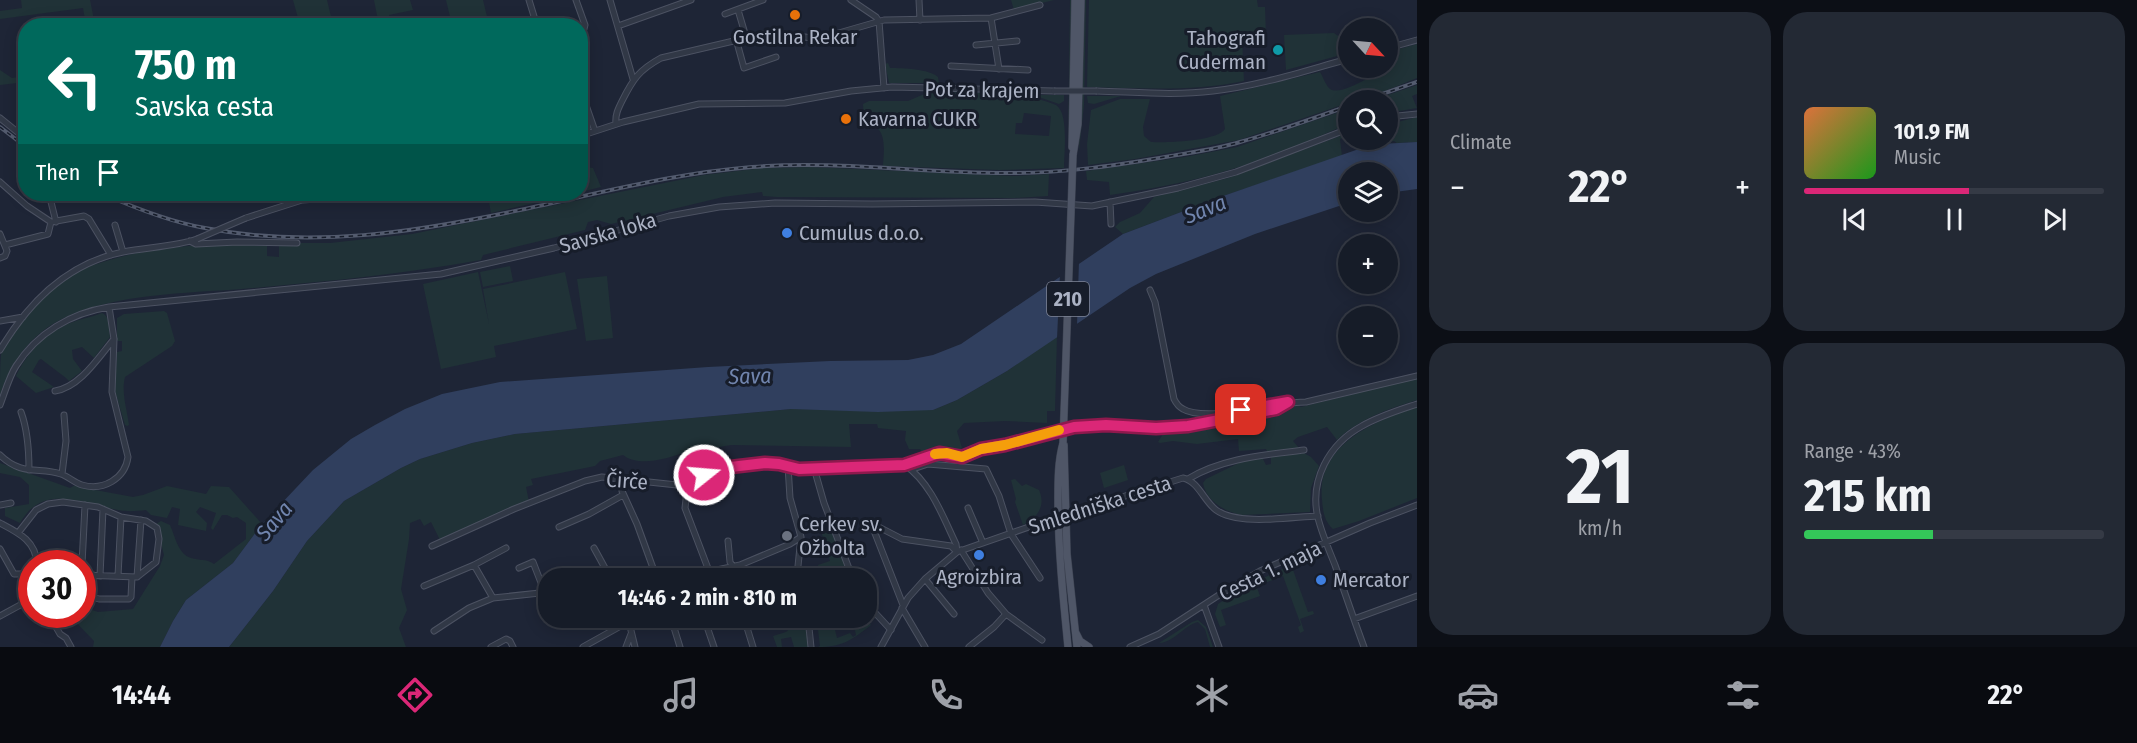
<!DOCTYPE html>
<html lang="en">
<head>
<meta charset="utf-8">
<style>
  :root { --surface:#161c28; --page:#232934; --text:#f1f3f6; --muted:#9ea1a8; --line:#353a45; --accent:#db2777 }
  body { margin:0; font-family:"Fira Sans Condensed",sans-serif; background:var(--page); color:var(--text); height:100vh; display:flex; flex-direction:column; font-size:22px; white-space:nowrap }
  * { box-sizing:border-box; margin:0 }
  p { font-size:20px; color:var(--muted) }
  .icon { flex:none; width:33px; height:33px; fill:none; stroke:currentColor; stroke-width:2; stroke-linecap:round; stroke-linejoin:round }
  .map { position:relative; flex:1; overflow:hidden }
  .drawer { display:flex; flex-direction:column; gap:12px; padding:12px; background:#0c0f16; width:720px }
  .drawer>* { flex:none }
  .top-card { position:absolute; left:18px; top:18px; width:570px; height:183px; border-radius:24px; box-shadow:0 3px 15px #0003,0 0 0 2px var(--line); background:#00695c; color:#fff; overflow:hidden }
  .needle { width:39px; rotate:116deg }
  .controls { position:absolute; left:1338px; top:18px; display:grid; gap:12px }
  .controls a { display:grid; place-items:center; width:60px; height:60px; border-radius:50%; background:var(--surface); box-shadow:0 3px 15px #0003,0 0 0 2px var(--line); font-size:30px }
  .speed { position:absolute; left:18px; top:550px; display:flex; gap:12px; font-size:30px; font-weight:700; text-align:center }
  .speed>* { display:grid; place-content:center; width:78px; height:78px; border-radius:50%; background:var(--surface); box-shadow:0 3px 15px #0003,0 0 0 2px var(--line); line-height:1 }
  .speed .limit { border:9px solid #d22; background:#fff; color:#111 }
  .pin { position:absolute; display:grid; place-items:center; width:51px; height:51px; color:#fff; margin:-26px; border-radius:12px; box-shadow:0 3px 9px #0006 }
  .me { position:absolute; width:66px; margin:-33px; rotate:73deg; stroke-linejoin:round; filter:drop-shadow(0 0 4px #0008) }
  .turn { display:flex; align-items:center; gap:21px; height:126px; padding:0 18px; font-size:27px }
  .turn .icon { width:78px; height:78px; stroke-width:2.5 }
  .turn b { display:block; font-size:42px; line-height:51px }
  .then { display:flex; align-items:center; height:57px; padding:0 18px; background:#0003; gap:12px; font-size:22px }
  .big { font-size:45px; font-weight:700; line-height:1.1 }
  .drawer .widget { flex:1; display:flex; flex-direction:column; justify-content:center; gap:9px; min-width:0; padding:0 21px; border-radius:24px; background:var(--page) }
  .drawer .dial { align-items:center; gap:0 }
  .dial b { font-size:78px; line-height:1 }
  .song { display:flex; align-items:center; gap:18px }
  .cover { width:72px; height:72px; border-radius:9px; background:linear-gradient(135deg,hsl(20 70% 55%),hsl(120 70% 35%)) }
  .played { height:6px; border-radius:3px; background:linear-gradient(90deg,var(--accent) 55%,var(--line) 55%) }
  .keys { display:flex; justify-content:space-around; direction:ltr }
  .heat { display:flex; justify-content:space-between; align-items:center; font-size:33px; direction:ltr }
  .charge { height:9px; border-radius:4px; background:linear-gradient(90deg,#34c759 43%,var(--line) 0) }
  .drawer .tiles { flex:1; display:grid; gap:12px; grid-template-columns:repeat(2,1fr) }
  .trip { position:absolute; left:538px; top:568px; width:339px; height:60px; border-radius:24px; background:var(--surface); box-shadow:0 3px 15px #0003,0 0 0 2px var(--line); font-weight:700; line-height:60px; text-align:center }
  .dock { display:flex; height:96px; justify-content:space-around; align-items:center; background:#090b10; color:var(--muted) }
  .dock .icon { width:42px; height:42px }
  .dock .on { color:var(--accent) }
  .dock b { font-size:27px; color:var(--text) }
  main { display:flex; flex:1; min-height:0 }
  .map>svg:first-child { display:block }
</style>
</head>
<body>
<main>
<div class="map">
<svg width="1417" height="647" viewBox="0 0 1417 647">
  <rect width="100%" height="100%" fill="#1e2536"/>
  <path fill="#203237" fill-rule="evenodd" d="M21 0H90L95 25H86L83 8 0 19V11L22 8Z
    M293 0H327L333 25H300Z
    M374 0H410L413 10 389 15 391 25H379Z
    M446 0H483L489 25H452Z
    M1011 0H1054L1014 10Z
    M1070 0H1072L1068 150Z
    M1084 0H1086L1084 105 1079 151Z
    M1089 0H1257L1258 7H1265L1266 36 1242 38 1244 81C1193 92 1139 88 1087 87Z
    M1334 33 1348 43V53L1286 70 1284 35Z
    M1417 44V78C1398 85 1369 100 1348 100V103L1239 140 1135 159 1088 165 1087 144 1091 110 1120 99H1150L1143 127 1144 136 1151 142C1166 143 1218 141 1225 129L1220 96 1320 72C1323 77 1326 86 1330 89 1340 96 1370 77 1379 72L1378 68H1388V52Z
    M888 63 890 68C903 68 929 69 938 77L939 83H889L885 64Z
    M0 70 12 78 25 76V82L0 85Z
    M1417 85V94L1412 96 1417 108 1388 113V100H1373Z
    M929 92 1031 94C1035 100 1048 101 1056 105 1069 113 1064 153 1064 168L999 170 883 166C884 148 888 125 864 123L863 104 869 101H908ZM1024 113 1051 116 1049 136 1015 134 1016 123H1022Z
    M1033 95H1064V101L1059 104Z
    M1087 96H1121L1094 104 1088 103Z
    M1348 109V124C1317 137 1286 151 1254 162 1208 178 1159 188 1110 195L1109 182 1087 180 1086 171 1185 157 1237 147Z
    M1417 117V142L1397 143 1394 141 1356 150 1357 140H1388V131L1392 128 1394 123Z
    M1348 133V136L1340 139 1342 156 1226 195 1123 234 1115 227 1120 222 1140 213 1154 197 1228 178Z
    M581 166 593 168 601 187 581 192Z
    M810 167 1014 176 1049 174 1048 196 1014 198 777 197 763 196 762 192 723 197 611 224 597 220 588 222 585 230 483 255 481 260C402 274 322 282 242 289 188 293 113 294 64 318 32 333 10 362 0 396 0 385 0 364 1 355 5 341 17 328 26 317 41 299 58 283 78 271 85 267 95 265 103 262 155 245 213 243 267 246V256L279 257V243H330L412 234 704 175 762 168Z
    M493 194H574L491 213 489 202 494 200Z
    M510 266 513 281 483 287 480 272Z
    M478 272 489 324 483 289 565 272 577 329 494 346 496 357 441 369 423 284Z
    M607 276 613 338 586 341 577 279Z
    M164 311 167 313 175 341 172 346 125 377C121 392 127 409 129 425L127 426 125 425 115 391 117 352 122 351V341H117V318L124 314Z
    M102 313C111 317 109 328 110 337L94 358 82 347 72 350 73 359 82 371 69 381 66 378 41 359 39 360 32 372 54 387 36 393 16 376C27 353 46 332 70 323 80 319 92 317 102 313Z
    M1057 335 1055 411H1047V423L1005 421 964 423 957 431 962 448 958 453 942 449 924 456 920 449H909L905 440 906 431 878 428 877 424H849L851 447 731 445C715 447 701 452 686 456L682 453C667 459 638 467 623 455L600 461 595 466 531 479 533 485 526 487 529 502 440 540 431 522 424 526 420 519 410 523 409 539 401 589 407 610 399 628 406 647H229L273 591 307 541 344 501 401 468 420 459 472 443 515 434 791 409 933 410 957 400 1007 371Z
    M1417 378V400C1388 409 1359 419 1337 440L1327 427 1298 437 1293 441 1299 448 1268 453 1266 449 1239 451 1238 439 1197 444 1173 441 1160 443 1158 442 1166 429C1179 432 1189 431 1200 424V417L1219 416 1295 403 1301 407Z
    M1417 407V498L1359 521 1333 529C1324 521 1323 511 1322 500 1316 445 1374 421 1417 407Z
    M1304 453 1311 457 1319 466 1311 488 1310 512 1242 515C1225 512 1206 501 1203 483L1206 479 1243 461 1262 457 1266 465 1271 464V455Z
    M0 463 70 488 77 484 90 489 133 497 143 495 167 486 206 494 211 486 229 487 262 524 233 563 186 600 173 621 160 647H93L94 641 69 615H82L83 607 98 612 133 609 160 566 164 555 156 524 161 521 170 525C175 536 178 554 191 558 199 561 206 558 214 564L246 539V523L237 517 233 518 227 515H222L213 530 211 528 216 513 200 507 196 512 207 523 206 531 178 525 180 509 172 507 167 518 151 515 146 510C137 511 128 512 118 510 92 506 56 488 32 508 27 512 23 518 20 523L5 516V508L29 504V485L20 477 0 473Z
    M1124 465 1128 480 1104 488 1100 473Z
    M1015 479 1022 486 1026 484 1039 490C1046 506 1038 517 1023 525L1015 502 1016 499 1011 480Z
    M833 527 852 579H820L818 565 830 561 821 531Z
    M1295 563 1296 565 1292 567 1308 612 1313 611 1314 614 1300 619 1304 631 1300 633 1298 627 1301 625 1283 576 1259 585 1257 581Z
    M1252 582 1256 585 1260 596 1221 610 1226 625 1220 627 1215 614 1218 604Z
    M823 618H832L837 638 850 633 853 637 856 635 854 625 848 627 845 618H866L871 625C852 640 842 647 818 647L820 646 817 621Z
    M1198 620 1206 627 1213 647H1210L1205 629 1198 622C1184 625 1175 642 1159 643L1192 622Z
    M802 624H807L810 647H794L791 637 781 639 782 647H777L773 636 786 632 794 625Z"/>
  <path fill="#303f5e" d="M1417 142V189L1388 193V172H1348V203L1255 234 1156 274 1130 288 1007 371 957 400 933 410 878 412 791 409 515 434 472 443 420 459 401 468 344 501 307 541 273 591 229 647H160L173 621 186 600 233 563 262 524 313 470 351 439 375 425 405 409 442 394 500 382 708 367 830 361 908 360 933 355 961 344 1123 234 1226 195 1356 150 1380 144Z"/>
  <path fill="#1e2536" d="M1079 260 1077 326 1057 339 1060 273Z"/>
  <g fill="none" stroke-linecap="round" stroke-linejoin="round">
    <g stroke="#4c5262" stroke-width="7">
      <path id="minor" d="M529 0 537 26
        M576 0 585 25 584 29 580 32
        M610 0 633 79
        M851 0 876 17 879 21 884 88
        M919 0 920 20
        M738 10 746 37
        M725 14 763 0
        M991 18 999 69
        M618 26 691 0
        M736 39 744 68 776 57
        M976 45 1017 41
        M1388 48 1417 40
        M951 66 1028 70
        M580 88 595 131
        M1097 91C1135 92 1174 96 1213 91 1259 86 1304 71 1348 59
        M1388 117 1417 114
        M0 118 26 139
        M616 124C615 115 618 109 622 101 633 79 639 70 661 58L772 32 818 39 884 20 991 18 1040 5
        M580 136 623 122 699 104 785 103 851 91 892 87 1054 91
        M0 182 27 206 51 222 84 216 89 219 111 255
        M49 194 56 222
        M263 194 270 196 282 194
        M1110 202 1111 224
        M246 218 302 200 391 194
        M115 225 123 252
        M0 234 7 251 5 256 0 258
        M190 241 196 244 237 242 297 243
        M5 245 48 234 51 222
        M1150 290 1155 302 1174 399C1176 403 1179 407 1183 409 1207 423 1276 402 1306 402L1417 376
        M109 307 441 274 554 248 669 216 719 207 775 203 872 204 1035 202 1092 206 1178 188 1236 172 1348 129
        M0 321 23 317
        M0 350C28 303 68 263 123 252 147 247 174 247 197 239
        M55 391C80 387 98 358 114 339
        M0 405C5 392 9 377 16 366 37 333 71 313 109 307L114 339 112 392 128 457C125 479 103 491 82 485 75 483 69 477 61 474 39 467 21 476 0 455
        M21 412C28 431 29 450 29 470
        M905 465C931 483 943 517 956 544L957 552
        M788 466 790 498 801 537
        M814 468 824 503 853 579
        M916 468 928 464 986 469 999 496 1011 534 1040 578
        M62 474 66 441 64 415
        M1188 479C1222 458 1265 455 1304 450
        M628 481 624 483 622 491 637 524 657 579
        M688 482 685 508 709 571
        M0 505 11 503
        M968 508 983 543
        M1077 511 1183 478C1198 481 1204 501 1216 510 1238 526 1291 517 1318 516
        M0 523C19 533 36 541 37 564
        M871 523 902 539 951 546 956 551
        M871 523 903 605
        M559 527 589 514 623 495
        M18 533 36 510 48 504 63 502 98 507 121 517 146 521 157 528 159 539 156 562 137 577 82 575
        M728 541 730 562 741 579
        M432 546 514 509 585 481 602 477 677 485 688 482 710 471 753 463 779 464 799 469 904 465 939 453 962 457 982 449 1005 445 1074 427 1106 425 1156 428 1188 426 1276 409 1288 402
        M594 548 611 579
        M0 549 14 574H32
        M961 550 988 593 1006 614
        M82 564 85 505
        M474 565 493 598
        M519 568 533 562 545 593
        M93 575 92 597 99 599H129L131 597 132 577
        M100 576 103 509
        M118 576 121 517
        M137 577 141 520
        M691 579 689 576 740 565 790 544 801 537 798 566 799 579
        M925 579 954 614
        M424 586 474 565 506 548
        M867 604 891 630
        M1204 605 1219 647
        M902 608 925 647
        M49 615 60 634 66 638 71 647
        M0 616 22 604 32 595
        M671 618 680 647
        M704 618 714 647
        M744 618 753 647
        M808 618 811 647
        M1354 619 1417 596
        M629 622 635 647
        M434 631 469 608 493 598 549 592
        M491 647 506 639 510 641 513 647
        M583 647 635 618
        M626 647 631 634
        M881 647 908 598 925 579 957 552 1046 521
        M969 647 994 627 1006 614 1042 640
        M1130 647 1159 634 1222 593 1260 571 1370 523 1417 505
        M1364 647C1354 620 1345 593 1335 565 1329 550 1322 534 1318 518 1309 480 1329 444 1362 426 1379 416 1399 410 1417 404"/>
    </g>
    <g stroke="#3b4150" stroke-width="8">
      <path id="major" d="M1072 147 1075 0
        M1073 155 1078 124 1081 0
        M1063 443C1058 461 1058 480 1058 498 1058 548 1063 597 1068 647
        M1064 445 1067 554 1077 647
        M1076 633 1080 641 1089 647"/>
    </g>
    <use href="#minor" stroke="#313846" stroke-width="5"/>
    <use href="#major" stroke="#4f5667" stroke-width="7"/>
    <g stroke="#535b6e" stroke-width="4">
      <path id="rail" d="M1365 100 1417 82
        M0 127 26 147
        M103 194C135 208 170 222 205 228 311 249 416 232 520 210 597 194 674 173 752 167 839 160 926 174 1013 173 1066 173 1119 165 1171 156 1194 152 1217 149 1240 142 1276 132 1312 119 1348 106"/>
    </g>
    <use href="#rail" stroke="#171d2a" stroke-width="1.5" stroke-dasharray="4.5" stroke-linecap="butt"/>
    <g stroke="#4c5262" stroke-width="7" stroke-linecap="butt">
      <path id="minor-bridge" d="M1054 91H1097
        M197 239 246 218
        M1046 521 1077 511"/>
    </g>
    <g stroke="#3b4150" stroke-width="8" stroke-linecap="butt">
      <path id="major-bridge" d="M1063 443 1073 155"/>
    </g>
    <use href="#minor-bridge" stroke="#313846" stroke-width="5"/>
    <use href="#major-bridge" stroke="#4f5667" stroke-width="7"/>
  </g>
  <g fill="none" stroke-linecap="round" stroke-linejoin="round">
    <g stroke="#8e194d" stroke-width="15">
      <path id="route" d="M704 475 710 471 722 468 765 463 779 464 799 469 904 465 939 453 962 457 981 449 1005 445 1074 427 1106 425 1156 428 1188 426 1276 409 1288 402 1241 410"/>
    </g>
    <use href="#route" stroke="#db2777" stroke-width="10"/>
    <path stroke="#f59e0b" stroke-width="10" d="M935 454 947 453 962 457 981 449 1005 445 1059 430"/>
  </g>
  <g fill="#e8710a" stroke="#171d2a" stroke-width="2">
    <circle cx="795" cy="15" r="6"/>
    <circle cx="846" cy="119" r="6"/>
  </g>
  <circle fill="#0f9aa8" stroke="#171d2a" stroke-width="2" cx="1278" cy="50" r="6"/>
  <g fill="#3f7fe0" stroke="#171d2a" stroke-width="2">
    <circle cx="787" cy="233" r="6"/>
    <circle cx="979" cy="555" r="6"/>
    <circle cx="1321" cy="580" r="6"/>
  </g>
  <circle fill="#6b7280" stroke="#171d2a" stroke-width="2" cx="787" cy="536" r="6"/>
  <g text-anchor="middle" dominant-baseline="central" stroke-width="6" stroke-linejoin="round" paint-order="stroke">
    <rect fill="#171d2a" stroke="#7f8596" stroke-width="1.5" x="1047" y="282" width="42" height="34" rx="4.5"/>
    <g font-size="20" font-weight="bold" fill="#abb2c4">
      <text x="1068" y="299">210</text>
    </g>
    <g font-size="21" fill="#abb2c4" stroke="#171d2a" text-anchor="start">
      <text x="795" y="37" text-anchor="middle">Gostilna Rekar</text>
      <text x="1266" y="38" text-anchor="end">Tahografi<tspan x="1266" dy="24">Cuderman</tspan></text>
      <text x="858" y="119">Kavarna CUKR</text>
      <text x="799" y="233">Cumulus d.o.o.</text>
      <text x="799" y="524">Cerkev sv.<tspan x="799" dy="24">Ožbolta</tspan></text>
      <text x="979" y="577" text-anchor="middle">Agroizbira</text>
      <text x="1333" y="580">Mercator</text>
    </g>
    <g font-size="21" fill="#abb2c4" stroke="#171d2a">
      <text transform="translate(982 90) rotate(1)">Pot za krajem</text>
      <text transform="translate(608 233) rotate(-16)">Savska loka</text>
      <text transform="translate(627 481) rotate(4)">Čirče</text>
      <text transform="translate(1100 505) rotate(-18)">Smledniška cesta</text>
      <text transform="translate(1270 571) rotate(-26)">Cesta 1. maja</text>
    </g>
    <g font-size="22" font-style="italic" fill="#7185ae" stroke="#171d2a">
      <text transform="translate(1205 209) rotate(-22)">Sava</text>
      <text transform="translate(750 376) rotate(-1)">Sava</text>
      <text transform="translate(274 521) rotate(-50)">Sava</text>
    </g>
  </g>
</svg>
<div class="controls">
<a><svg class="needle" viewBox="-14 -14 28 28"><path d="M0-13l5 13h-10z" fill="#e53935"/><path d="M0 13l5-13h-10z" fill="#9ea1a8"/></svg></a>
<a><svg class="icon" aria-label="search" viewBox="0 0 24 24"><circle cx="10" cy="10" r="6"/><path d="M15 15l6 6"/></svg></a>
<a><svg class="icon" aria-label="layers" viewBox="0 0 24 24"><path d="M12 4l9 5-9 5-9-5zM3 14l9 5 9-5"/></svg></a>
<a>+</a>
<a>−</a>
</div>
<div class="speed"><div class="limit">30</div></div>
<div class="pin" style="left:1241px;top:410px;background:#d93025"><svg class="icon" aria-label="arrive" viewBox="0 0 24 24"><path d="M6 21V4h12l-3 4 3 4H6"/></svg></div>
<svg class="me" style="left:704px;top:475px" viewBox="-20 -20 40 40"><circle r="17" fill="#db2777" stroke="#fff" stroke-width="3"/><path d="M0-11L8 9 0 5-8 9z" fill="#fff"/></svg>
<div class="trip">14:46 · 2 min · 810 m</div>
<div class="top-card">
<div class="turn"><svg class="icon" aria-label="left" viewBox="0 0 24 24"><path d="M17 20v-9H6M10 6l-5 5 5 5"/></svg><div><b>750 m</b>Savska cesta</div></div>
<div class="then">Then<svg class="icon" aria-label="arrive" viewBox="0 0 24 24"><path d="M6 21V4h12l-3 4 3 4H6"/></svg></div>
</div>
</div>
<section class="drawer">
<div class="tiles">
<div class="widget"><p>Climate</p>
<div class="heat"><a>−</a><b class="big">22°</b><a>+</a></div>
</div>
<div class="widget">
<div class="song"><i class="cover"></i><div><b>101.9 FM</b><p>Music</p></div></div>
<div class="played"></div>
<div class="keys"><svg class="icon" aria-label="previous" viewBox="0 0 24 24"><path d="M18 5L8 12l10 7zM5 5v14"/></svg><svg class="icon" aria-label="pause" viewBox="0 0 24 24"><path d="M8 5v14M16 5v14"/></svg><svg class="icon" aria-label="next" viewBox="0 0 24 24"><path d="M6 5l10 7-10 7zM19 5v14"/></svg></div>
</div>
<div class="widget dial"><b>21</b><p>km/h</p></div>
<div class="widget"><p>Range · 43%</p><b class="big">215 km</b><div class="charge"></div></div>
</div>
</section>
</main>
<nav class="dock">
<b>14:44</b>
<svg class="icon on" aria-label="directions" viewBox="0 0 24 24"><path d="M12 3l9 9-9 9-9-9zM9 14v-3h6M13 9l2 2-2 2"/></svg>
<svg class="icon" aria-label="music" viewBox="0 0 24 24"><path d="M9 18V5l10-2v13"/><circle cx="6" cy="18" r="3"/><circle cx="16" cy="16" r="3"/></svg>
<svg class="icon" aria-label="phone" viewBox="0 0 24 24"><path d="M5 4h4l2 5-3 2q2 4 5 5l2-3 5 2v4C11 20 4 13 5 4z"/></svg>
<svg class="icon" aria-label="climate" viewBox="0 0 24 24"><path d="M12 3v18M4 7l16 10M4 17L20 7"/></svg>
<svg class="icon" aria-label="car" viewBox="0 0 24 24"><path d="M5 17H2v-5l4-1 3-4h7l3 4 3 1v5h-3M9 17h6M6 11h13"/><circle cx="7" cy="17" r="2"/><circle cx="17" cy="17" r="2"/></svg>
<svg class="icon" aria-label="filters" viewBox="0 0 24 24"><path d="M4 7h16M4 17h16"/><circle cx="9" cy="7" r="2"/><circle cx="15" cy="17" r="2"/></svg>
<b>22°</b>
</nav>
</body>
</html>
